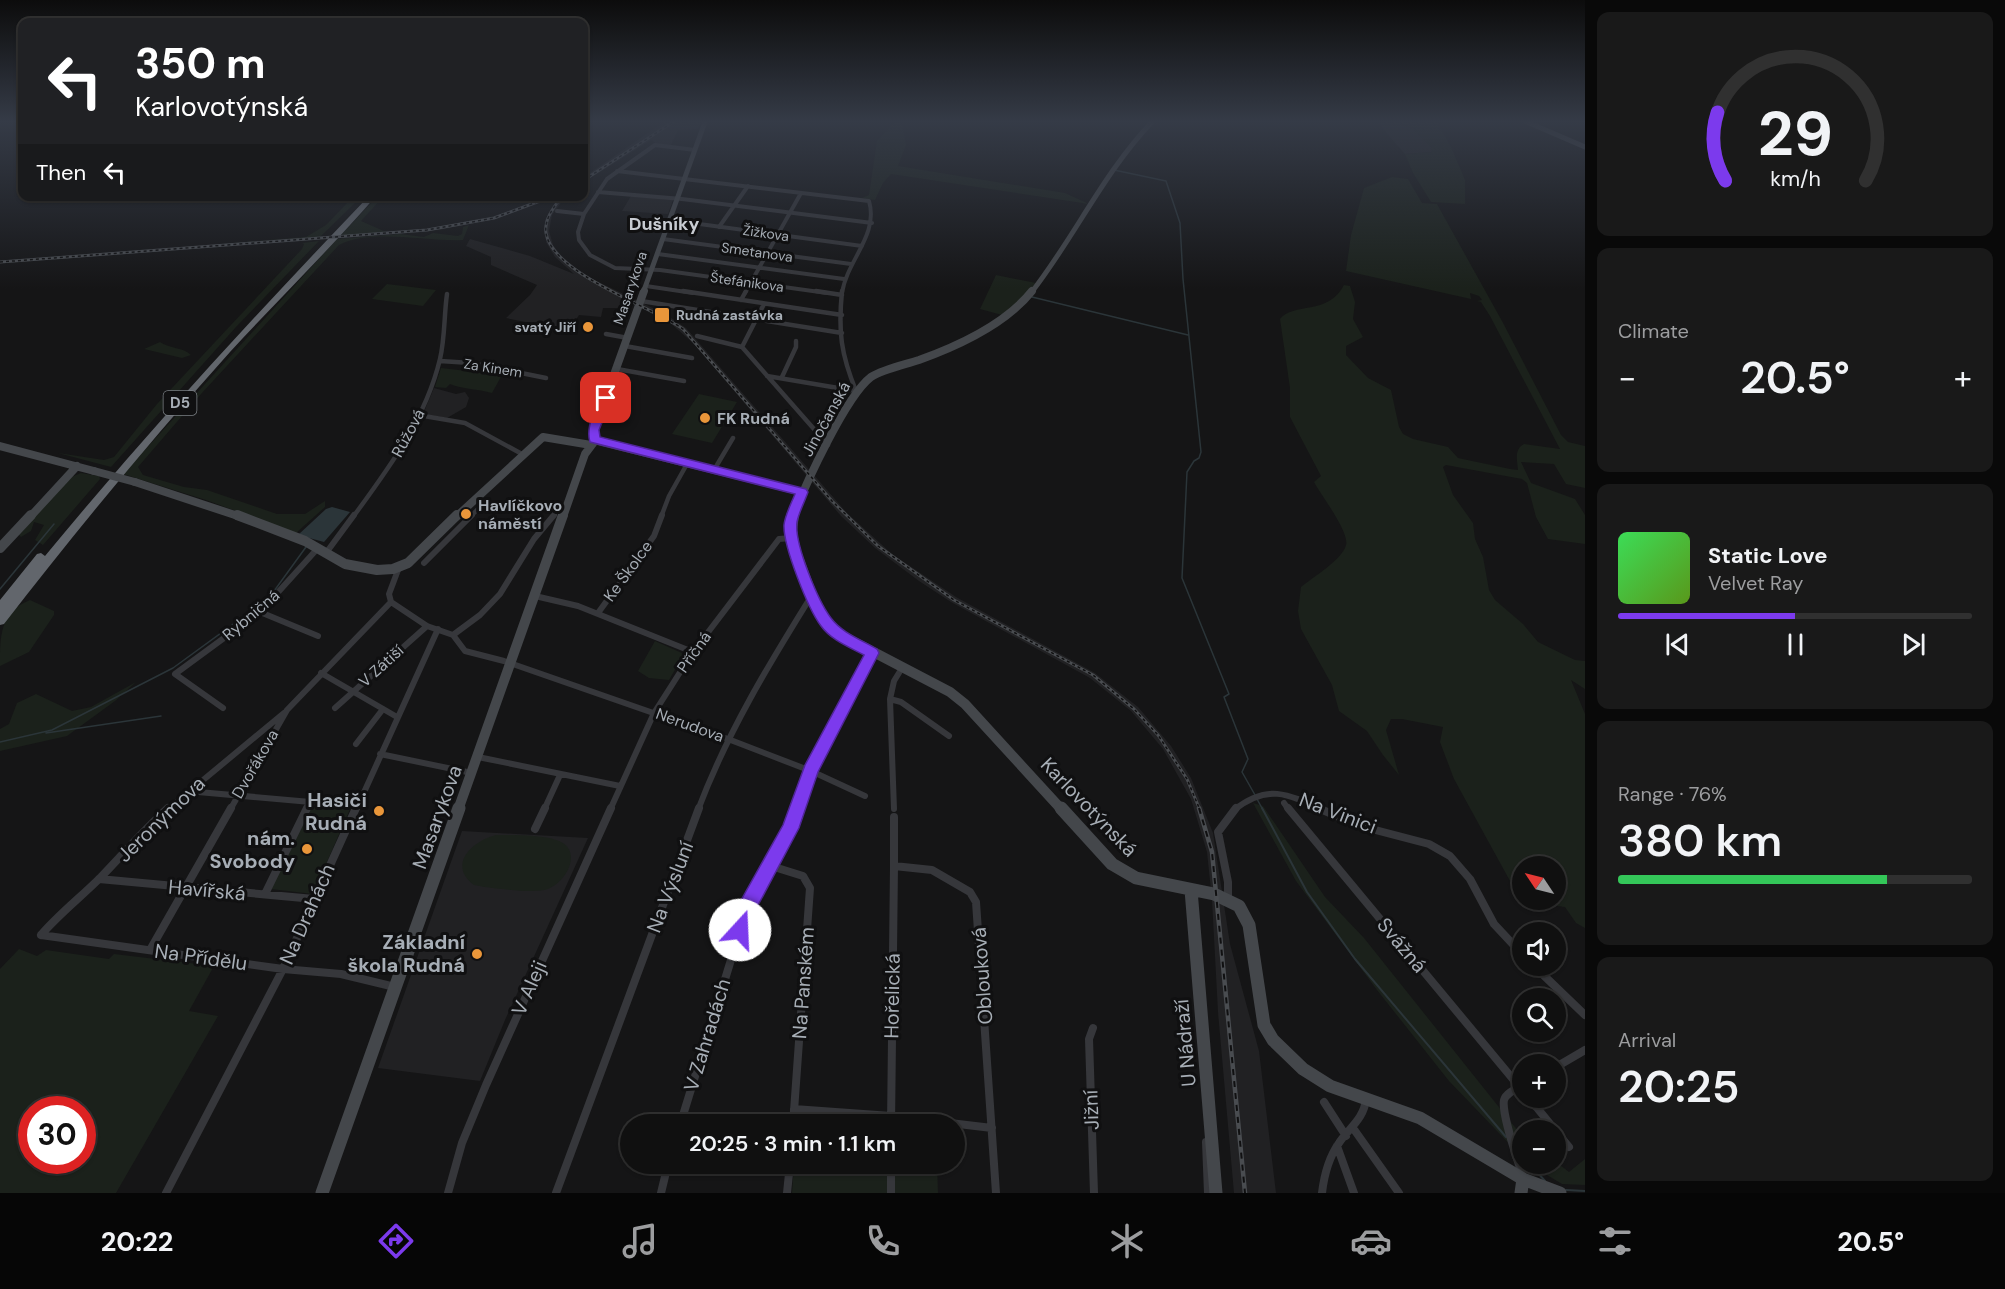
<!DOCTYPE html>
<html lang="en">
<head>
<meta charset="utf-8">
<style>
  :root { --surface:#101010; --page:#191919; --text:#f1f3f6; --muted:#9c9d9f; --line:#303030; --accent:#7c3aed }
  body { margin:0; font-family:"DM Sans",sans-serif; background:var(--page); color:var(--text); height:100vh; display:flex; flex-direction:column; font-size:22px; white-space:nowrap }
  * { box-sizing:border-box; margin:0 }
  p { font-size:20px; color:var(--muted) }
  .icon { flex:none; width:33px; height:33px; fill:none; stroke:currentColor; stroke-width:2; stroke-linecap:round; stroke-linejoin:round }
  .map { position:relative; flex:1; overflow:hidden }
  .side { display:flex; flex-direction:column; gap:12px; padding:12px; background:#090909; width:420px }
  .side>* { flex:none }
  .banner { position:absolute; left:18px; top:18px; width:570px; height:183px; border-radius:12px; box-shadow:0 2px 4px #0004,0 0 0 2px var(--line); background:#202124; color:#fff; overflow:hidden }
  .needle { width:39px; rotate:305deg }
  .buttons { position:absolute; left:1512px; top:856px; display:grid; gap:12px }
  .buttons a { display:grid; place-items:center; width:54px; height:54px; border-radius:50%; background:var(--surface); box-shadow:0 2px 4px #0004,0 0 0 2px var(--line); font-size:30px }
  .speed { position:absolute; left:18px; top:1096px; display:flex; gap:12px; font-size:30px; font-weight:700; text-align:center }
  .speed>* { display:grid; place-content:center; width:78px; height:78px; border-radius:50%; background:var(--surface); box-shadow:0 2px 4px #0004,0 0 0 2px var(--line); line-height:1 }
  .speed .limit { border:9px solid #d22; background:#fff; color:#111 }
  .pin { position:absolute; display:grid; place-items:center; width:51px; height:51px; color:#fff; margin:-26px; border-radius:12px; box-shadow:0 3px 9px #0006 }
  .me { position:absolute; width:66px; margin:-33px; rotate:20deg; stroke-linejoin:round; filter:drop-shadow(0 0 4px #0008) }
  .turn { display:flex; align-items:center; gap:21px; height:126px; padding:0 18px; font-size:27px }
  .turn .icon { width:78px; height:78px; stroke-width:2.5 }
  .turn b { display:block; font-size:42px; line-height:51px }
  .then { display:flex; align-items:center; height:57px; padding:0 18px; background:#0003; gap:12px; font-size:22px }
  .big { font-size:45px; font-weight:600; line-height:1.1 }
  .side .tile { flex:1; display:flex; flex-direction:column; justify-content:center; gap:9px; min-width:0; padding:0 21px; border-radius:12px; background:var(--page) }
  .side .dial { align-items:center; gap:0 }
  .dial svg { height:156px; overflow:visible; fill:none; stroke:var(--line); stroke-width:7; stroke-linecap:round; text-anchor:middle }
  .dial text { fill:var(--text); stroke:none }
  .song { display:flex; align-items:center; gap:18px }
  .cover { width:72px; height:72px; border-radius:9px; background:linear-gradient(135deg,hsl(130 70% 55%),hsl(90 70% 35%)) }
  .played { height:6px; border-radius:3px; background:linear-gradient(90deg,var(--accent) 50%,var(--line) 50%) }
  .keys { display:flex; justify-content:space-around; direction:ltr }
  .heat { display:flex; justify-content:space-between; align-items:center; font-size:33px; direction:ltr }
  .charge { height:9px; border-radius:4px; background:linear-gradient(90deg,#34c759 76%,var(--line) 0) }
  .trip { position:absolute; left:620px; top:1114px; width:345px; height:60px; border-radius:30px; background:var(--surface); box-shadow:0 2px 4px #0004,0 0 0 2px var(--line); font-weight:600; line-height:60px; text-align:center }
  .menu { display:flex; height:96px; justify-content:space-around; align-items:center; background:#060606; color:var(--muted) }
  .menu .icon { width:42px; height:42px }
  .menu .active { color:var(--accent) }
  .menu b { font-size:27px; color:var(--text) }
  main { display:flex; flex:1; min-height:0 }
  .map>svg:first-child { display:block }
</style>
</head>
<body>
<main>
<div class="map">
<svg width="1585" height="1193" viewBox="0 0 1585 1193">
  <rect width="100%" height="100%" fill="#151516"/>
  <path fill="#212123" d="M664 122H701L698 129 678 130 670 147 658 145 651 140 584 182V177Z
    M1380 122H1398L1413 129 1432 148V152L1405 154 1382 128Z
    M631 196 673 200 668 214 622 211Z
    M550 197H557L495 219 439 230 0 263V261L439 228 493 217Z
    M559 197H565L552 215 549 231 553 245 565 261 584 275 665 314 686 328 847 513 892 554 956 597 1095 673 1138 707 1171 746 1191 778 1213 833 1230 944 1259 1051 1276 1193H1234L1218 1012 1212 900 1207 852 1191 799 1163 749 1131 711 1090 678 951 602 919 581 875 548 841 516 694 344 668 321 627 300 622 308H603L601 317 579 315 568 332 548 330 545 326 506 318 530 295 537 285 491 265V257L466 246 470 239 530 256 574 274 555 257 546 242 545 220Z
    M434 388 456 394 465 392 469 398 466 407 447 418 423 414Z
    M462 831 588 838 505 1020 480 1081 378 1068Z"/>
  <path fill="#1b211b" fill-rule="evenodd" d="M895 122H902L906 145 898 166 1065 193 1089 204 891 174 883 183 875 200 862 198 869 195 877 141Z
    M1398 122H1437L1451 147 1465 180V204L1431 202 1413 173 1405 154 1431 152 1432 148 1413 129Z
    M1392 177 1408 179 1422 203 1437 204 1502 321 1561 435 1568 442 1585 446V488L1566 484 1554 464 1521 462 1531 483 1575 499 1585 515V544L1548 539 1536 517 1527 483 1522 479 1446 465 1443 467 1453 495 1473 523 1475 539 1483 557 1489 590 1495 600 1523 624 1538 642 1575 660 1585 661V689L1571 680 1585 714V928L1576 923 1565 907 1521 901 1454 779 1440 742 1443 727 1402 719H1391L1386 730 1399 775 1383 755 1367 731 1339 711 1332 685 1301 629 1298 611 1301 587C1312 578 1343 559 1346 545 1350 533 1321 495 1314 482L1321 476 1290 417V388L1280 319C1293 302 1328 316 1344 285L1350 286 1355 302 1353 319 1363 337 1346 346V355L1368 378 1391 390 1399 427 1403 434 1413 439 1448 447 1458 458 1510 469 1518 470C1517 460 1514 449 1524 444L1560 449 1490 316 1481 302 1477 301 1482 300 1479 296 1470 293 1471 299 1346 271 1351 235 1364 188ZM1522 867H1556V900H1522Z
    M354 196 361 197 320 237 220 244 306 237 326 225Z
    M377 197H383L361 221 386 232 340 236Z
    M469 225 463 240C428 242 370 228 339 245L201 394 138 467 143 475 184 487 207 490 277 514H305L325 501V507L296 533 206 500 123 474 337 239 400 234 424 237 433 233 458 236 462 234 463 227Z
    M319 241 236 327 111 467 58 453 104 460 114 457 157 404 302 249 304 244 302 243Z
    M996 275 1036 283 1021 300 1002 315 980 309Z
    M387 284 436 290 423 306 372 299Z
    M160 342C170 349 183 347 191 355L182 358 144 349Z
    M441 368 502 375 492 393C478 389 462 389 450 384L446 388 435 387Z
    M699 394 737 402 712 443 672 434Z
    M81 473 99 476 100 479 43 545 35 540 44 525 34 522 31 531 21 537 17 533 69 478Z
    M30 600 54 611V615L29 652 0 666C0 635 0 612 30 600Z
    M655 641 684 654 669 680 649 678 638 671Z
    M136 682 115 701 67 736 0 751V729L9 724 17 703 36 694 72 711 91 707Z
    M1253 803 1263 806 1325 897 1364 938 1522 1136V1157L1449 1081 1377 990 1296 881Z
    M311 806 350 809 313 894 271 889Z
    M496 835C511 835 542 835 556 840 586 849 565 886 544 890 530 893 488 888 474 885 447 865 472 841 496 835Z
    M19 949 37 956 46 950 109 959 114 954 214 966 189 1011 218 1016 116 1193H0V969ZM32 1110H82V1161H32Z
    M802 1116 937 1125H797Z
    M1585 1159V1185L1562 1184 1529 1164H1556V1162L1569 1172Z
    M794 1164H937L938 1193H792Z"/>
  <path fill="#2b3539" d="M332 507 350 512 324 542 298 535 326 509Z"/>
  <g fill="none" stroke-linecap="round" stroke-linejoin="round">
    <path stroke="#2b3539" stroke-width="1.5" d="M1114 170 1166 181 1180 223 1183 279 1201 452 1199 458 1194 461 1187 472 1182 578 1229 694 1224 697 1248 759 1242 772 1255 795
      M1032 297 1188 335
      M0 589 54 524
      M46 733 161 716
      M0 742 52 730 173 668 269 598 306 547
      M1257 799 1263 810"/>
    <path stroke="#2b3539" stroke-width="2" d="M1262 808 1307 892 1355 959 1506 1137
      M1519 1152 1522 1156
      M1530 1164 1545 1181
      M1566 1190 1585 1191"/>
    <path stroke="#36373b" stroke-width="4" d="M695 150 655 145 607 179 584 214 578 232 579 240 590 255 615 268 660 270 827 293
      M617 171 869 201C879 235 847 260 842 293
      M598 192 682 199 872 223
      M557 211 584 214
      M670 220 862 246
      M719 227 748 186
      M663 239 851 264
      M658 254 844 279
      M646 286 693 293
      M745 293 801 193"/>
    <path stroke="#36373b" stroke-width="4.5" d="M683 291 842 315
      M816 291 842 295
      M842 291C838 332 841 354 856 391
      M741 300 746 291
      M641 301 842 333
      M606 334 628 338
      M697 336 742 347
      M625 346 692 358
      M742 347 828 445
      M742 347 764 304
      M440 361 471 363 546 378
      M617 369 684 381
      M767 376 856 391
      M782 377 796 347V341
      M418 415 465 423 522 454
      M714 470 733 438
      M353 517C389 468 426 418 440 359 445 338 444 315 447 294
      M470 517 482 505
      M552 517 556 512
      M661 517 669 496 687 464"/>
    <path stroke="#36373b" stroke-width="6" d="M326 553 354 515
      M424 563 472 515
      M398 570 389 594 391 602 427 626 453 635 465 651 504 661 728 739 811 771 865 796
      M535 596 578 606 693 652
      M260 612 318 636
      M598 613 654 536 662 515
      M453 635 480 615 500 594 534 539 554 515
      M321 673 397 717
      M890 699 901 702 949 736
      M223 708 175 674 262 610 318 548
      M335 708 427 626
      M356 744 383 709
      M380 754 472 773
      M478 757 620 786
      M187 791 356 806
      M1284 803 1289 810
      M894 809 890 699 894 681 902 668
      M167 810 284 713
      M230 810 287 710 391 602
      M307 810 311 801
      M356 810 438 629
      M544 810 560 775
      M610 810 654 713 693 652 779 539 791 538
      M698 810C727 733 769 664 812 595
      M797 810 811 771 872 653
      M1234 810C1267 784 1287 793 1322 810"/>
    <path stroke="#36373b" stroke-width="8" d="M1288 808 1522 1090
      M1318 808 1360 826 1429 844 1450 856 1470 879 1494 924 1522 954
      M894 817V866L932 870 970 892 976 902 996 1193
      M535 829 545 808
      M771 866 803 876 810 888 793 1125
      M99 879 314 899
      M265 894 307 808
      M1228 899V882L1218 832 1236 808
      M41 935 283 969 341 974 395 987
      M41 935C59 914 81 897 101 877 123 854 144 830 168 808
      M150 950 231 808
      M1534 966 1585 1015
      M1093 1028 1089 1039 1094 1193
      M1556 1067 1585 1050
      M1522 1086C1516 1089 1506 1093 1504 1100 1501 1114 1519 1163 1523 1178
      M1529 1098 1569 1147
      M1324 1102 1346 1136
      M794 1109 891 1116 992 1128
      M680 1125 747 908 790 828 797 808
      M891 1125 894 866
      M1353 1128 1399 1193
      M1206 1142 1208 1193
      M1337 1146 1354 1193
      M891 1164V1193
      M166 1193 283 969 356 808
      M448 1193 462 1143 486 1085 611 808
      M556 1193 699 808
      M661 1193 668 1164
      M787 1193 790 1164
      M1322 1193C1324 1176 1329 1157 1339 1143 1349 1128 1364 1119 1366 1099"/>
    <path stroke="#44474b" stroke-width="5" d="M1527 122 1585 147
      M643 293 705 122
      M1031 293C1074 238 1104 172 1152 122"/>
    <path stroke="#44474b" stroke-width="8" d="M594 440 802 492
      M0 446 94 471
      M135 482 241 517
      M30 517 77 466
      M456 517 543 437 591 445
      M563 517 585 454 594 442V430L644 291
      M793 517C805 485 846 396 871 377 884 369 904 365 919 360 958 346 1005 325 1032 291"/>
    <path stroke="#44474b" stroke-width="10" d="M237 515 305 541 345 564 377 570 393 569 408 563 457 515
      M794 515 791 538 812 595 826 622 839 634 950 692 965 704 1062 810
      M0 548 31 515
      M458 810 563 515"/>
    <path stroke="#44474b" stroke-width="13" d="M1061 808 1112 864 1136 878 1214 894 1239 906 1249 925 1264 1025 1273 1040 1303 1069 1330 1086 1420 1118 1523 1179 1560 1193
      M1191 890 1216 1193
      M322 1193 459 808
      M1521 1193 1523 1179"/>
    <path fill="#62666c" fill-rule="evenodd" d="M369 196H376C329 250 278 300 230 352 151 440 76 531 4 624L0 625V600L37 554 41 553 45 556C148 431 257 313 369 196Z"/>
    <g stroke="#494c50" stroke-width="3">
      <path id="rail-far1" d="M584 180 673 122
        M562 196C554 207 544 219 546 233 552 273 650 306 683 329L832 501 878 546 954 600 1093 675 1134 709 1158 735 1187 779 1200 810
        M0 262 427 230 494 218 553 196"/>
    </g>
    <g stroke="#494c50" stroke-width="4.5">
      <path id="rail" d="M1199 808 1212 852 1245 1193"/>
    </g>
    <use href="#rail-far1" stroke="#101011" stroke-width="1.5" stroke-dasharray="3" stroke-linecap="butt"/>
    <use href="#rail" stroke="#101011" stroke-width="2" stroke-dasharray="6" stroke-linecap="butt"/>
    <path stroke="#44474b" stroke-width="8" d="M94 471 135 482"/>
  </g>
  <linearGradient id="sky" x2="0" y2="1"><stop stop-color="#0c0c0c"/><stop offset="0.42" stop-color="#353b47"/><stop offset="1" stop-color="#353b47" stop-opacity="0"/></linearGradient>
  <rect width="1585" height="289" fill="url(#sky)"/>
  <path fill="#7c3aed" stroke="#51269a" stroke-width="1.5" d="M606 395 612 398 599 430 600 437 806 489 808 492C805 501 799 512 797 522 794 543 818 601 831 618 842 633 862 640 877 649L879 653 818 772 799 828 755 911 746 936 740 939 734 936 731 930 740 902 783 825 805 765 864 655C849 647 831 640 821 626 808 609 783 546 784 525 785 515 791 504 795 494L590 442C586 431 594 400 606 395Z"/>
  <g fill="#e9963a" stroke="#101011" stroke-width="2">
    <rect x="654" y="307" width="16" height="16" rx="3"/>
    <circle cx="588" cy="327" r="6"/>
    <circle cx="705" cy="418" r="6"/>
    <circle cx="466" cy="514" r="6"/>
    <circle cx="379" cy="811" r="6"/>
    <circle cx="307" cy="849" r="6"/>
    <circle cx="477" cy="954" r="6"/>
  </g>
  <g text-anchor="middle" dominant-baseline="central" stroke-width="6" stroke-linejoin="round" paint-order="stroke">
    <g font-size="14" fill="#a7aeb6" stroke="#101011">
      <text transform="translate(766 233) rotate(8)">Žižkova</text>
      <text transform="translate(757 252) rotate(8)">Smetanova</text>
      <text transform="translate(747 282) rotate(8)">Štefánikova</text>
      <text transform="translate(630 288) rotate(-71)">Masarykova</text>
      <text transform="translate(493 368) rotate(9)">Za Kinem</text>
    </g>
    <g font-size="14" font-weight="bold" fill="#a7aeb6" stroke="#101011" text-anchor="start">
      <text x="676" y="315">Rudná zastávka</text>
      <text x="576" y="327" text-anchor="end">svatý Jiří</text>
    </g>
    <rect fill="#101011" stroke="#7a7f84" stroke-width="1.5" x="163.5" y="391" width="33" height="24" rx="4.5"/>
    <g font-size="15" font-weight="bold" fill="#a7aeb6">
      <text x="180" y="403">D5</text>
    </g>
    <g font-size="16" font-weight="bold" fill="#a7aeb6" stroke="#101011" text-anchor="start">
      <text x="717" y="418">FK Rudná</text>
      <text x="478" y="505">Havlíčkovo<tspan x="478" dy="18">náměstí</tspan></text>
    </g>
    <g font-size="16" fill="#a7aeb6" stroke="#101011">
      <text transform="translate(826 419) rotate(-61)">Jinočanská</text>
      <text transform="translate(408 433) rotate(-62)">Růžová</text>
      <text transform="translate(628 571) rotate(-54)">Ke Školce</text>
      <text transform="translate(251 615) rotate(-40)">Rybničná</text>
      <text transform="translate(694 652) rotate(-55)">Příčná</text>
      <text transform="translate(381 666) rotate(-42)">V Zátiší</text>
      <text transform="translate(690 725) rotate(20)">Nerudova</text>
      <text transform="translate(255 764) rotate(-60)">Dvořákova</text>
    </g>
    <g font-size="18" font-weight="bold" fill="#c8ccd2" stroke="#101011">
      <text x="664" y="224">Dušníky</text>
    </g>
    <g font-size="20" font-weight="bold" fill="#a7aeb6" stroke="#101011" text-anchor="end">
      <text x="367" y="800">Hasiči<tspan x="367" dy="23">Rudná</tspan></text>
      <text x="295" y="838">nám.<tspan x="295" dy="23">Svobody</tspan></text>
      <text x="465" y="942">Základní<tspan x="465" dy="23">škola Rudná</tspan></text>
    </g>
    <g font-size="20" fill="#a7aeb6" stroke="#101011">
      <text transform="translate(1089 807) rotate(46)">Karlovotýnská</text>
      <text transform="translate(1338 813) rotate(21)">Na Vinici</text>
      <text transform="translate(437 817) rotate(-70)">Masarykova</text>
      <text transform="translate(161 819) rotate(-44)">Jeronýmova</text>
      <text transform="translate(670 887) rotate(-69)">Na Výsluní</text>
      <text transform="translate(207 890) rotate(5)">Havířská</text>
      <text transform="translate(307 914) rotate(-66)">Na Drahách</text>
      <text transform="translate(1402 945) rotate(50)">Svážná</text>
      <text transform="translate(201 957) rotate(8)">Na Přídělu</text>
      <text transform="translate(982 976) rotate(-94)">Oblouková</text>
      <text transform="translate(803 983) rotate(-86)">Na Panském</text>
      <text transform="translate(529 988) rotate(-66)">V Aleji</text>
      <text transform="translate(892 996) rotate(-89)">Hořelická</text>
      <text transform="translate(707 1035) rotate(-73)">V Zahradách</text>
      <text transform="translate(1185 1043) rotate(-95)">U Nádraží</text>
      <text transform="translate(1091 1110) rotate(-92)">Jižní</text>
    </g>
  </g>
</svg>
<div class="buttons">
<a><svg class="needle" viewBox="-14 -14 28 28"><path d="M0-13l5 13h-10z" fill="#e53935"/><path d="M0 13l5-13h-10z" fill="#9c9d9f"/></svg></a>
<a><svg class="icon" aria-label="sound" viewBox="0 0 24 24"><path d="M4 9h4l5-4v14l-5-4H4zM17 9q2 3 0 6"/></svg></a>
<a><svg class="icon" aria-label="search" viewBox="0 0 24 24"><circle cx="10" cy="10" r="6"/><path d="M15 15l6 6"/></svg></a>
<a>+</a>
<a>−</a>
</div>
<div class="speed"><div class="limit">30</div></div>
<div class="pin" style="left:606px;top:398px;background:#d93025"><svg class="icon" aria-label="arrive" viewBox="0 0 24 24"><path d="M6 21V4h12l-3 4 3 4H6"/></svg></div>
<svg class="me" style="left:740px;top:930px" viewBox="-20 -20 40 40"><circle r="19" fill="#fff"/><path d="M0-13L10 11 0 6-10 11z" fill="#7c3aed"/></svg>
<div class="trip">20:25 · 3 min · 1.1 km</div>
<div class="banner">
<div class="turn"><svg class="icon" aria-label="left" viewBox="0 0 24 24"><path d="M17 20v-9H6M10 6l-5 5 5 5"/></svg><div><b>350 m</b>Karlovotýnská</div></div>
<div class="then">Then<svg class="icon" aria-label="left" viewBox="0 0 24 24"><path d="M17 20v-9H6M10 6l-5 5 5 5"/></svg></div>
</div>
</div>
<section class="side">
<div class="tile dial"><svg viewBox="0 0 100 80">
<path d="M14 69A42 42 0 1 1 86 69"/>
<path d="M14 69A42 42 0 0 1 10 34" stroke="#7c3aed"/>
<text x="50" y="56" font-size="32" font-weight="700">29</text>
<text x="50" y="72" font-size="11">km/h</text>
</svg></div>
<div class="tile"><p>Climate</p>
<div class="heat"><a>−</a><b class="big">20.5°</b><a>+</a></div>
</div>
<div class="tile">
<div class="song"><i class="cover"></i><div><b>Static Love</b><p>Velvet Ray</p></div></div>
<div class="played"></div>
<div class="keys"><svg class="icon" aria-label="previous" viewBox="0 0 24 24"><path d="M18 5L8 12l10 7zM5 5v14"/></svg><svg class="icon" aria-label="pause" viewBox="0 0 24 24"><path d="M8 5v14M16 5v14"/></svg><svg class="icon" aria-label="next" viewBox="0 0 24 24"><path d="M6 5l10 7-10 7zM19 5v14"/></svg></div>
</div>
<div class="tile"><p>Range · 76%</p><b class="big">380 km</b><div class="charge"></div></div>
<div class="tile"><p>Arrival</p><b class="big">20:25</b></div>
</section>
</main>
<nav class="menu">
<b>20:22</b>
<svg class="icon active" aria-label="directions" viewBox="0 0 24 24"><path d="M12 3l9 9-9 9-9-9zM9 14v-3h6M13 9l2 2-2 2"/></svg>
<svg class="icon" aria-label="music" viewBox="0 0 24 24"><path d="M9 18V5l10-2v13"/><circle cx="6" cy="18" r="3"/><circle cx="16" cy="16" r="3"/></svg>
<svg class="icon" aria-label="phone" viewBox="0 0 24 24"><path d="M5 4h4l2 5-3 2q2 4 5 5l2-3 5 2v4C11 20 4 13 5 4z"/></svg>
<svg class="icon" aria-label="climate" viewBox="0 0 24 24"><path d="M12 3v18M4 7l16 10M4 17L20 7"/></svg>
<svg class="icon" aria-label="car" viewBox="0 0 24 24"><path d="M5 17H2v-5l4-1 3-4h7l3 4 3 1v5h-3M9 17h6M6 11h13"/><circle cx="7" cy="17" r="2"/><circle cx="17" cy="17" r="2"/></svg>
<svg class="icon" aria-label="filters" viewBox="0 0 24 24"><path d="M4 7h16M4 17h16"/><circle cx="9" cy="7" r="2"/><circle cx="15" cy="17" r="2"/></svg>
<b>20.5°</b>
</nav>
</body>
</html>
